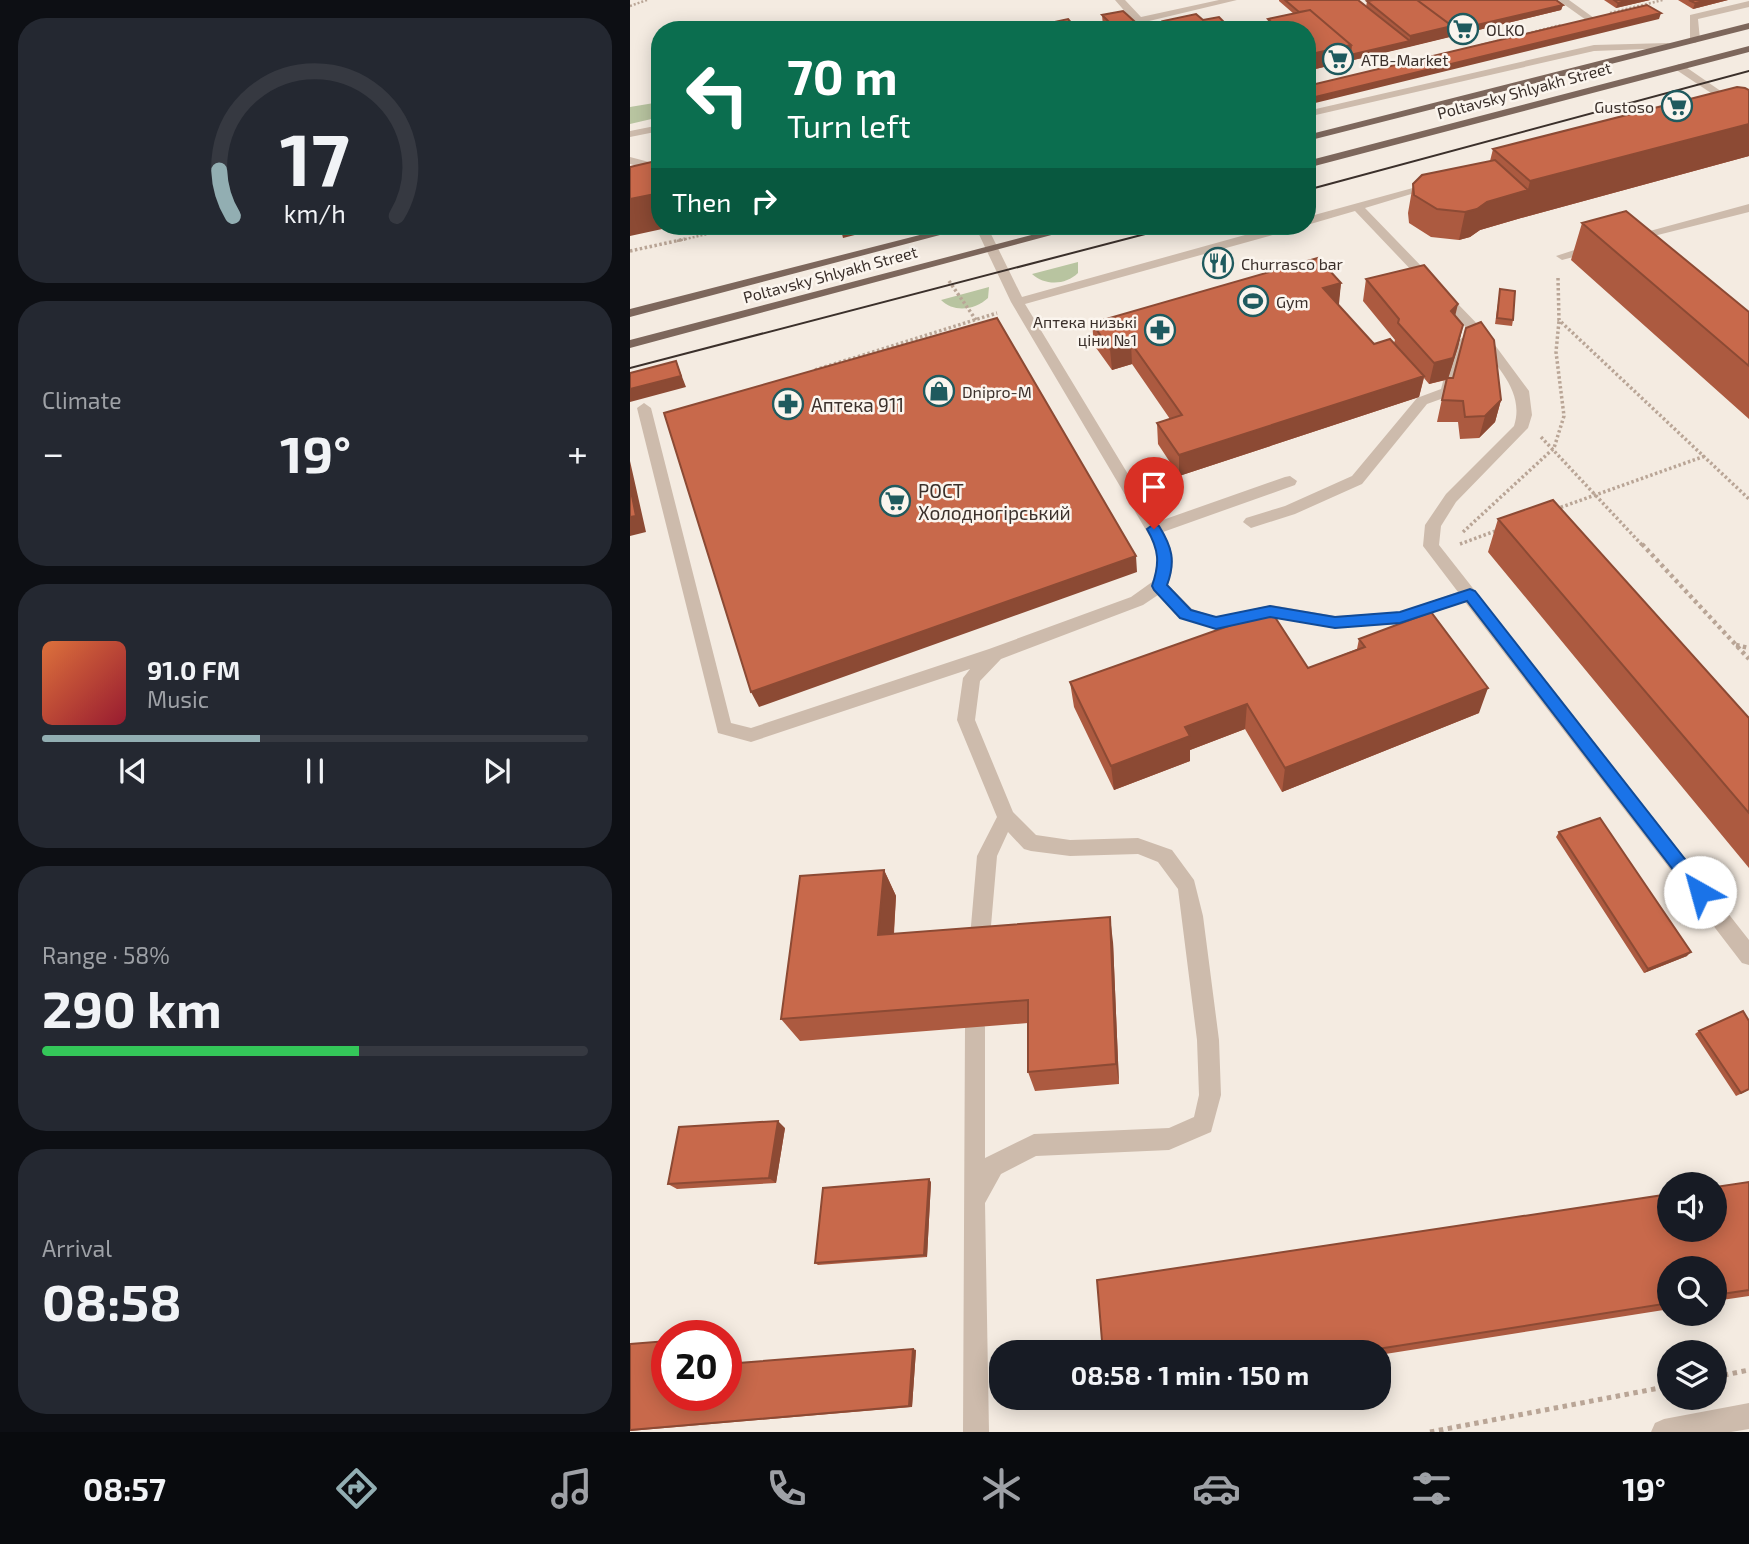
<!DOCTYPE html>
<html lang="en">
<head>
<meta charset="utf-8">
<style>
  :root { --surface:#171b24; --page:#242831; --text:#f1f3f6; --muted:#9ea1a6; --line:#363941; --accent:#92aeb2 }
  body { margin:0; font-family:"Exo 2",sans-serif; background:var(--page); color:var(--text); height:100vh; display:flex; flex-direction:column; font-size:26px; white-space:nowrap }
  * { box-sizing:border-box; margin:0 }
  p { font-size:23px; color:var(--muted) }
  .icon { flex:none; width:38px; height:38px; fill:none; stroke:currentColor; stroke-width:2; stroke-linecap:round; stroke-linejoin:round }
  .map { position:relative; flex:1; overflow:hidden }
  .panel { display:flex; flex-direction:column; gap:18px; padding:18px; background:#0d0f14; width:630px }
  .panel>* { flex:none }
  .banner { position:absolute; left:21px; top:21px; width:665px; height:214px; border-radius:28px; box-shadow:0 4px 18px #0003; background:#0b6e4f; color:#fff; overflow:hidden }
  .controls { position:absolute; left:1027px; top:1172px; display:grid; gap:14px }
  .controls a { display:grid; place-items:center; width:70px; height:70px; border-radius:50%; background:var(--surface); box-shadow:0 4px 18px #0003; font-size:35px }
  .speed { position:absolute; left:21px; top:1320px; display:flex; gap:14px; font-size:35px; font-weight:700; text-align:center }
  .speed>* { display:grid; place-content:center; width:91px; height:91px; border-radius:50%; background:var(--surface); box-shadow:0 4px 18px #0003; line-height:1 }
  .speed .limit { border:10px solid #d22; background:#fff; color:#111 }
  .pin { position:absolute; display:grid; place-items:center; width:60px; height:60px; color:#fff; margin:-72px -30px; border-radius:50% 50% 50% 0; rotate:-45deg; box-shadow:0 0 7px #0007 }
  .pin .icon { rotate:45deg }
  .me { position:absolute; width:77px; margin:-38px; rotate:322deg; stroke-linejoin:round; filter:drop-shadow(0 0 5px #0008) }
  .turn { display:flex; align-items:center; gap:24px; height:147px; padding:0 21px; font-size:32px }
  .turn .icon { width:91px; height:91px; stroke-width:2.5 }
  .turn b { display:block; font-size:49px; line-height:60px }
  .then { display:flex; align-items:center; height:66px; padding:0 21px; background:#0003; gap:14px; font-size:26px }
  .big { font-size:52px; font-weight:700; line-height:1.1 }
  .panel .card { flex:1; display:flex; flex-direction:column; justify-content:center; gap:10px; min-width:0; padding:0 24px; border-radius:28px; background:var(--page) }
  .panel .dial { align-items:center; gap:0 }
  .dial svg { height:182px; overflow:visible; fill:none; stroke:var(--line); stroke-width:7; stroke-linecap:round; text-anchor:middle }
  .dial text { fill:var(--text); stroke:none }
  .song { display:flex; align-items:center; gap:21px }
  .cover { width:84px; height:84px; border-radius:10px; background:linear-gradient(135deg,hsl(20 70% 55%),hsl(350 70% 35%)) }
  .played { height:7px; border-radius:4px; background:linear-gradient(90deg,var(--accent) 40%,var(--line) 40%) }
  .keys { display:flex; justify-content:space-around; direction:ltr }
  .heat { display:flex; justify-content:space-between; align-items:center; font-size:38px; direction:ltr }
  .charge { height:10px; border-radius:5px; background:linear-gradient(90deg,#34c759 58%,var(--line) 0) }
  .trip { position:absolute; left:359px; top:1340px; width:402px; height:70px; border-radius:28px; background:var(--surface); box-shadow:0 4px 18px #0003; font-weight:700; line-height:70px; text-align:center }
  .dock { display:flex; height:112px; justify-content:space-around; align-items:center; background:#090b0e; color:var(--muted) }
  .dock .icon { width:49px; height:49px }
  .dock .current { color:var(--accent) }
  .dock b { font-size:32px; color:var(--text) }
  main { display:flex; flex:1; min-height:0 }
  .map>svg:first-child { display:block }
</style>
</head>
<body>
<main>
<section class="panel">
<div class="card dial"><svg viewBox="0 0 100 80">
<path d="M14 69A42 42 0 1 1 86 69"/>
<path d="M14 69A42 42 0 0 1 8 49" stroke="#92aeb2"/>
<text x="50" y="56" font-size="32" font-weight="700">17</text>
<text x="50" y="72" font-size="11">km/h</text>
</svg></div>
<div class="card"><p>Climate</p>
<div class="heat"><a>−</a><b class="big">19°</b><a>+</a></div>
</div>
<div class="card">
<div class="song"><i class="cover"></i><div><b>91.0 FM</b><p>Music</p></div></div>
<div class="played"></div>
<div class="keys"><svg class="icon" aria-label="previous" viewBox="0 0 24 24"><path d="M18 5L8 12l10 7zM5 5v14"/></svg><svg class="icon" aria-label="pause" viewBox="0 0 24 24"><path d="M8 5v14M16 5v14"/></svg><svg class="icon" aria-label="next" viewBox="0 0 24 24"><path d="M6 5l10 7-10 7zM19 5v14"/></svg></div>
</div>
<div class="card"><p>Range · 58%</p><b class="big">290 km</b><div class="charge"></div></div>
<div class="card"><p>Arrival</p><b class="big">08:58</b></div>
</section>
<div class="map">
<svg width="1119" height="1432" viewBox="0 0 1119 1432">
  <rect width="100%" height="100%" fill="#f4ebe1"/>
  <path fill="#b8c4a0" d="M30 102V117L0 124V107Z
    M448 262V273C436 285 415 286 402 274Z
    M359 287 358 298C345 310 324 313 311 300Z"/>
  <g fill="none" stroke-linecap="round" stroke-linejoin="round">
    <path stroke="#b9a596" stroke-width="2.5" stroke-dasharray="2 2" stroke-linecap="butt" d="M0 6 17 0
      M980 13 1033 0
      M851 45 931 25
      M47 241 112 226"/>
    <path stroke="#b9a596" stroke-width="3.5" stroke-dasharray="2.5 2.5" stroke-linecap="butt" d="M0 251 55 239
      M928 278 929 320 1119 499
      M319 281 346 320
      M185 370 367 313
      M911 437 1013 546
      M926 509 1075 456
      M833 532 924 448 934 416 926 352 929 321
      M830 544 868 530"/>
    <path stroke="#b9a596" stroke-width="4.5" stroke-dasharray="3.5 3.5" stroke-linecap="butt" d="M1012 544 1119 659
      M1106 645 1119 648"/>
    <path stroke="#b9a596" stroke-width="5" stroke-dasharray="4.5 4.5" stroke-linecap="butt" d="M1085 1377 1119 1370
      M800 1432 1040 1386"/>
    <path fill="#cdbbac" fill-rule="evenodd" d="M485 0H495L511 17 589 0H607L515 22 520 30H511Z
      M928 0H939L964 18 956 20Z
      M1119 1V7L1068 19 1070 40 1065 43 1060 40V15Z
      M1038 43 1043 46 1042 48 964 51 677 117V111L964 45Z
      M1049 64 1053 65 1108 103 1099 105 1045 69 1044 67Z
      M30 125V131L0 137V131Z
      M0 157 19 162 30 161V167L18 169 0 164Z
      M801 183 811 185 735 208 856 333 899 391 902 415 898 428 826 502 811 526 809 545 1119 940V965L1112 963 835 602 770 624 705 628 641 617 586 629 550 618 528 595 513 605 371 659 350 681 345 720 383 812 406 835 440 840 508 838 542 850 564 880 573 916 589 1040 591 1095 581 1132 539 1150 406 1156 371 1174 355 1203 359 1432H333L335 1027 338 1020 345 1017 352 1020 355 1027V1158L404 1134 539 1128 564 1117 569 1095 567 1040 548 889 528 862 508 854 440 856 401 851 394 849 378 832 367 856 359 949 356 956 349 958 342 956 339 949 347 856 367 817 327 720 333 678 340 669 121 742 88 733 7 408 14 403 21 408 101 723 121 728 359 649 501 597 522 582 528 568 526 547 381 302 345 226H357L392 297 647 226H666L664 229 395 304 527 522 655 477 660 476 667 481 665 485 533 532C544 551 545 564 538 585L562 609 586 617 641 605 705 616 770 612 828 592 793 546 795 525 816 494 884 426C895 392 867 367 848 341L837 344 822 395 797 404 732 484 665 514 621 528 613 522 616 518 655 506 722 476 787 398 811 389 824 341 842 334 725 211 677 225V217Z
      M1119 204V212L1000 242 994 238Z
      M966 243 972 247 970 250 932 260 926 256Z
      M1119 1403V1429L1101 1432H1021L1025 1423 1034 1419Z"/>
    <path fill="#7d675c" fill-rule="evenodd" d="M1119 23V29L677 141V135Z
      M1119 46V52L677 168V161Z
      M325 226H344L0 317V309Z
      M436 226H455L0 348V340Z"/>
    <path stroke="#3b302b" stroke-width="2" d="M677 190 1119 71
      M0 368 546 226"/>
  </g>
  <path fill="#ac5a40" d="M649 0H728L736 7 737 1 933 5 931 10 677 71 637 29 638 19 664 14 649 1Z
    M974 0H1020L986 8Z
    M1048 0H1098L1063 9Z
    M472 15 514 30H476L473 26Z
    M573 20 595 23V28L588 30H536L533 27V21Z
    M1119 90V156L891 218 850 230 840 237 829 240 801 237 779 223 778 213 783 184 860 161 863 149Z
    M952 223 1119 312V419L941 260Z
    M736 279 825 316 833 325 828 347 818 378 871 400 865 422 849 438 830 439 828 422H807L816 380 799 384 794 378 789 397 549 476 528 444 527 423 540 419 502 364 482 370 464 345 462 323 711 283 708 305 744 344 764 343 765 340 733 301Z
    M870 289 883 320 882 326 865 324Z
    M868 519 1119 718V868L858 552Z
    M729 639 849 713 652 792 615 729 560 750V761L484 790 444 707 440 682 678 668 727 649Z
    M929 832 1057 956 1014 973 926 837Z
    M254 870 266 896 264 934 483 942 489 1084 405 1091 398 1072V1023L170 1041 151 1019Z
    M1119 1021V1090L1106 1096 1065 1034 1069 1031Z
    M155 1128 146 1183 47 1189 38 1184Z
    M301 1182 297 1257 188 1265 185 1263Z
    M1119 1182V1296L1085 1301V1269H1040V1309L749 1355V1353H473Z
    M0 1344 37 1395 286 1350 282 1407 0 1431Z"/>
  <path fill="#8c4a34" d="M998 0H1020L986 8 988 3Z
    M1078 0H1098L1063 9 1065 3Z
    M933 5 931 10 779 47 780 36 822 26Z
    M1031 13 1029 19 677 105V99Z
    M595 23V28L588 30H579V26Z
    M780 41 779 47 677 71V55L721 45Z
    M1119 124V156L891 218 900 181Z
    M898 190 891 218 850 230 840 237 829 240 835 212 857 202Z
    M30 193V226H46L0 236V199Z
    M210 226H260L213 238Z
    M711 283 709 304 691 310 693 288Z
    M828 304 823 325 821 311Z
    M833 325 828 347 818 379 799 384 804 363Z
    M501 343 502 364 482 370 480 349Z
    M46 361 56 387 0 402V389Z
    M794 376 789 397 549 476V455Z
    M871 400 865 422 849 438 855 416Z
    M0 461 16 532 0 536Z
    M506 556 507 572 129 707 121 692Z
    M858 688 849 713 652 792 655 768Z
    M617 704 615 729 560 750V761L484 790 481 766 555 727Z
    M254 870 266 896 262 959 248 935Z
    M480 917 483 942 489 1084 486 1064Z
    M1061 952 1057 956 1014 973 1018 969Z
    M148 1121 155 1128 146 1183 139 1178Z
    M299 1179 301 1182 297 1257 294 1255Z
    M283 1349 286 1350 282 1407 279 1406Z"/>
  <path fill="#c8694b" stroke="#8c4a34" stroke-width="2" d="M655 0H728L780 41 720 55 721 45 680 10 669 12Z
    M743 0H787L822 26 780 36 737 1Z
    M787 0H926L933 5 821 31 822 26Z
    M984 0H998L988 3Z
    M1059 0H1078L1065 3Z
    M1017 5 1031 13 677 99V86Z
    M680 10 721 45 677 55V30H635L646 27 638 19Z
    M493 11 514 30H487L472 15Z
    M566 14 573 20 589 17 595 23 579 26 583 30H542L533 21Z
    M438 19 447 30H404L401 27Z
    M1107 87 1115 88 1119 90V124L900 181 863 149Z
    M30 160V193L0 199V167Z
    M865 160 898 190 857 202 847 209 835 212 807 209 784 195 783 184 792 175Z
    M996 211 1119 312V366L952 223Z
    M688 258 711 283 693 288 744 344 760 339 794 376 549 455 527 423 552 415 501 343 480 349 462 323Z
    M794 265 828 304 821 311 833 325 823 358 804 363 768 323 769 319 736 279Z
    M870 289 885 291 883 320 867 318Z
    M367 318 506 556 121 692 34 413Z
    M851 322 864 340 871 400 855 416 835 417 833 401 812 400 817 378H823L836 328Z
    M46 361 51 376 0 389V373Z
    M0 486 6 516 0 517Z
    M923 500 1119 718V813L868 519Z
    M641 611 678 668 735 647 729 639 801 612 858 688 655 768 617 704 555 727 560 736 481 766 440 682Z
    M970 818 1061 952 1018 969 929 832Z
    M254 870 248 935 480 917 486 1064 398 1072V1000L151 1019 170 876Z
    M1113 1011 1119 1021V1089L1111 1093 1069 1031Z
    M148 1121 139 1178 38 1184 49 1127Z
    M299 1179 294 1255 185 1263 193 1188Z
    M1119 1182V1290L1085 1295V1269H1040V1303L722 1353H473L467 1280 1040 1194V1230H1085V1187Z
    M37 1341V1395H96V1364L283 1349 279 1406 0 1430V1344Z"/>
  <path fill="#1a73e8" stroke="#114b97" stroke-width="2" d="M524 524 529 526C542 547 546 561 537 585L561 610 586 617 640 606 705 617 770 612 840 589 845 591 1076 886 1079 892 1076 897 1070 900 1064 897 837 601 770 623 705 628 640 617 586 629 550 618 524 590 522 586C530 563 529 550 517 529Z"/>
  <defs>
    <g id="supermarket-ring" transform="scale(1.575)"><circle r="9.5" fill="#fbf5ee" stroke="#1f5a5e" stroke-width="1.5"/><path d="M-6-5.5h2.5l.6 2H6L4.5 2H-2.5L-4.4-4H-6ZM-1.5 3.2a1.3 1.3 0 1 0 .1 0ZM3 3.2a1.3 1.3 0 1 0 .1 0Z" fill="#1f5a5e"/></g>
    <g id="restaurant-ring" transform="scale(1.575)"><circle r="9.5" fill="#fbf5ee" stroke="#1f5a5e" stroke-width="1.5"/><path d="M-5-6h1v4h1v-4h1v4h1v-4h1v5L-1.5 .5V6h-2V.5L-5-1ZM5-6V6H3V1.5H1.5Q1.5-4 5-6Z" fill="#1f5a5e"/></g>
    <g id="stadium-ring" transform="scale(1.575)"><circle r="9.5" fill="#fbf5ee" stroke="#1f5a5e" stroke-width="1.5"/><path d="M0-5a6.5 5 0 1 0 0 10a6.5 5 0 1 0 0-10ZM-3.5-1.8h7v3.6h-7Z" fill="#1f5a5e"/></g>
    <g id="pharmacy-ring" transform="scale(1.575)"><circle r="9.5" fill="#fbf5ee" stroke="#1f5a5e" stroke-width="1.5"/><path d="M-2-6h4v4h4v4h-4v4h-4v-4h-4v-4h4Z" fill="#1f5a5e"/></g>
    <g id="shop-ring" transform="scale(1.575)"><circle r="9.5" fill="#fbf5ee" stroke="#1f5a5e" stroke-width="1.5"/><path d="M-5-2.5h2.3a2.7 3.5 0 0 1 5.4 0H5L5.5 6h-11ZM-1.5-2.5h3a1.5 2.3 0 0 0-3 0Z" fill="#1f5a5e"/></g>
  </defs>
  <g fill-rule="evenodd">
    <use href="#supermarket-ring" x="833" y="29"/>
    <use href="#supermarket-ring" x="708" y="59"/>
    <use href="#supermarket-ring" x="1047" y="106"/>
    <use href="#restaurant-ring" x="588" y="263"/>
    <use href="#stadium-ring" x="623" y="301"/>
    <use href="#pharmacy-ring" x="530" y="330"/>
    <use href="#shop-ring" x="309" y="391"/>
    <use href="#pharmacy-ring" x="158" y="404"/>
    <use href="#supermarket-ring" x="265" y="501"/>
  </g>
  <g text-anchor="middle" dominant-baseline="central" stroke-width="5" stroke-linejoin="round" paint-order="stroke">
    <g font-size="16" fill="#3b302b" stroke="#fbf5ee" text-anchor="start">
      <text x="856" y="29">OLKO</text>
      <text x="731" y="59">ATB-Market</text>
      <text x="1024" y="106" text-anchor="end">Gustoso</text>
      <text x="611" y="263">Churrasco bar</text>
      <text x="646" y="301">Gym</text>
      <text x="507" y="321" text-anchor="end">Аптека низькі<tspan x="507" dy="18">ціни №1</tspan></text>
      <text x="332" y="391">Dnipro-M</text>
    </g>
    <g font-size="16" fill="#3b302b" stroke="#fbf5ee">
      <text transform="translate(894 90) rotate(-15)">Poltavsky Shlyakh Street</text>
      <text transform="translate(200 274) rotate(-15)">Poltavsky Shlyakh Street</text>
    </g>
    <g font-size="19" fill="#3b302b" stroke="#fbf5ee" text-anchor="start">
      <text x="181" y="404">Аптека 911</text>
      <text x="288" y="490">РОСТ<tspan x="288" dy="22">Холодногірський</tspan></text>
    </g>
  </g>
</svg>
<div class="controls">
<a><svg class="icon" aria-label="sound" viewBox="0 0 24 24"><path d="M4 9h4l5-4v14l-5-4H4zM17 9q2 3 0 6"/></svg></a>
<a><svg class="icon" aria-label="search" viewBox="0 0 24 24"><circle cx="10" cy="10" r="6"/><path d="M15 15l6 6"/></svg></a>
<a><svg class="icon" aria-label="layers" viewBox="0 0 24 24"><path d="M12 4l9 5-9 5-9-5zM3 14l9 5 9-5"/></svg></a>
</div>
<div class="speed"><div class="limit">20</div></div>
<div class="pin" style="left:524px;top:529px;background:#d93025"><svg class="icon" aria-label="arrive" viewBox="0 0 24 24"><path d="M6 21V4h12l-3 4 3 4H6"/></svg></div>
<svg class="me" style="left:1070px;top:892px" viewBox="-20 -20 40 40"><circle r="19" fill="#fff"/><path d="M0-13L10 11 0 6-10 11z" fill="#1a73e8"/></svg>
<div class="trip">08:58 · 1 min · 150 m</div>
<div class="banner">
<div class="turn"><svg class="icon" aria-label="left" viewBox="0 0 24 24"><path d="M17 20v-9H6M10 6l-5 5 5 5"/></svg><div><b>70 m</b>Turn left</div></div>
<div class="then">Then<svg class="icon" aria-label="right" viewBox="0 0 24 24"><path d="M7 20v-9h11M14 6l5 5-5 5"/></svg></div>
</div>
</div>
</main>
<nav class="dock">
<b>08:57</b>
<svg class="icon current" aria-label="directions" viewBox="0 0 24 24"><path d="M12 3l9 9-9 9-9-9zM9 14v-3h6M13 9l2 2-2 2"/></svg>
<svg class="icon" aria-label="music" viewBox="0 0 24 24"><path d="M9 18V5l10-2v13"/><circle cx="6" cy="18" r="3"/><circle cx="16" cy="16" r="3"/></svg>
<svg class="icon" aria-label="phone" viewBox="0 0 24 24"><path d="M5 4h4l2 5-3 2q2 4 5 5l2-3 5 2v4C11 20 4 13 5 4z"/></svg>
<svg class="icon" aria-label="climate" viewBox="0 0 24 24"><path d="M12 3v18M4 7l16 10M4 17L20 7"/></svg>
<svg class="icon" aria-label="car" viewBox="0 0 24 24"><path d="M5 17H2v-5l4-1 3-4h7l3 4 3 1v5h-3M9 17h6M6 11h13"/><circle cx="7" cy="17" r="2"/><circle cx="17" cy="17" r="2"/></svg>
<svg class="icon" aria-label="filters" viewBox="0 0 24 24"><path d="M4 7h16M4 17h16"/><circle cx="9" cy="7" r="2"/><circle cx="15" cy="17" r="2"/></svg>
<b>19°</b>
</nav>
</body>
</html>
